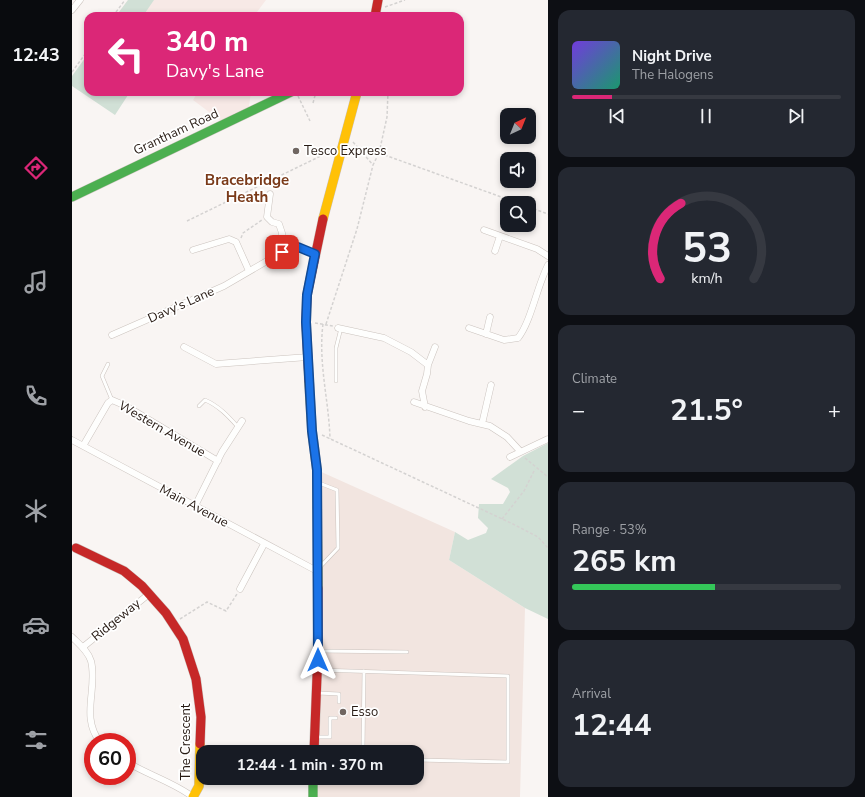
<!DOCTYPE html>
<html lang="en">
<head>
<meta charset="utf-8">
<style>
  :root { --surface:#171b24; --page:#242831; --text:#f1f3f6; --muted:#9ea1a6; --line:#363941; --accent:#db2777 }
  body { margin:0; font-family:"Nunito Sans",sans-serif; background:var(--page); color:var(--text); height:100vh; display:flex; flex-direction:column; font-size:15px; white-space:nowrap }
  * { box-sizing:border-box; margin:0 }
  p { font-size:13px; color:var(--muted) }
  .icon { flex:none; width:22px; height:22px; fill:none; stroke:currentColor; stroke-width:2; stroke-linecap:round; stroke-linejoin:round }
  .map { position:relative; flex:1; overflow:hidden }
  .side { display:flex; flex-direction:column; gap:10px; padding:10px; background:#0d0f14; width:317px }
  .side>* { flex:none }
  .banner { position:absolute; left:12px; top:12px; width:380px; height:84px; border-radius:12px; box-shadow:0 2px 6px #0003; background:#db2777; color:#fff; overflow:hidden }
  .needle { width:26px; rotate:43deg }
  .controls { position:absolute; left:428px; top:108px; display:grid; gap:8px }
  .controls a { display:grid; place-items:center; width:36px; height:36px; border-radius:8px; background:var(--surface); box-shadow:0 2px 6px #0003; font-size:20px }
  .speed { position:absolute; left:12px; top:733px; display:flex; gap:8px; font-size:20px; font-weight:700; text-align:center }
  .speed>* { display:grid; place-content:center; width:52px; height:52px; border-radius:50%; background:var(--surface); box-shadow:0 2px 6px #0003; line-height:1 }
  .speed .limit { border:6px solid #d22; background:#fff; color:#111 }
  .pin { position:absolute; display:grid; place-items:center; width:34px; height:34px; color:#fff; margin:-17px; border-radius:8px; box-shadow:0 2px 6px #0006 }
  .me { position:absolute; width:44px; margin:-22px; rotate:0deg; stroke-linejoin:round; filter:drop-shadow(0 0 3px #0008) }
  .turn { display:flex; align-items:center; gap:14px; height:84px; padding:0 16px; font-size:18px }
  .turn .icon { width:52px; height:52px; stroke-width:2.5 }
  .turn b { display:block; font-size:28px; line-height:34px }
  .big { font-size:30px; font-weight:700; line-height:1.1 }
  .side .tile { flex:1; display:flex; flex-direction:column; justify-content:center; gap:6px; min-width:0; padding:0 14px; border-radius:12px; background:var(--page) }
  .side .dial { align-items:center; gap:0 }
  .dial svg { height:104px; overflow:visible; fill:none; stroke:var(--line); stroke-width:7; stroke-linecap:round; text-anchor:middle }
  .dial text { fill:var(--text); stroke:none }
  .song { display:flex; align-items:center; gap:12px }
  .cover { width:48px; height:48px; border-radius:6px; background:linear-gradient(135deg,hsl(260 70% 55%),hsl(160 70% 35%)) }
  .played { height:4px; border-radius:2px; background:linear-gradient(90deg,var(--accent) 15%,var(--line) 15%) }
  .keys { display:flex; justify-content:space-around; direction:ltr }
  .heat { display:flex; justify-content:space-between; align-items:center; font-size:22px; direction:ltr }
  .charge { height:6px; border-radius:3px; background:linear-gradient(90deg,#34c759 53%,var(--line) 0) }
  .trip { position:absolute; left:124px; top:745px; width:228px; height:40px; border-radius:12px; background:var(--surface); box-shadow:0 2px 6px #0003; font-weight:700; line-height:40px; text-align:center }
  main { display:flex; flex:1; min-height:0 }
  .tab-bar { display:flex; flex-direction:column; width:72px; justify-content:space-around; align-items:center; background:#090b0e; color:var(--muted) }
  .tab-bar .icon { width:28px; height:28px }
  .tab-bar .current { color:var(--accent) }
  .tab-bar b { font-size:18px; color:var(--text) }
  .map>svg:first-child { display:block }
</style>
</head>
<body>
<main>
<nav class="tab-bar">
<b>12:43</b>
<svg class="icon current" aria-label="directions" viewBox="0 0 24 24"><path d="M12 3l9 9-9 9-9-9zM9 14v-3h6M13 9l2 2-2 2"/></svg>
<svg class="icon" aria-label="music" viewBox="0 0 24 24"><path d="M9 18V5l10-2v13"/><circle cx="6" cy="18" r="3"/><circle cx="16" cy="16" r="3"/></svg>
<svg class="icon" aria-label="phone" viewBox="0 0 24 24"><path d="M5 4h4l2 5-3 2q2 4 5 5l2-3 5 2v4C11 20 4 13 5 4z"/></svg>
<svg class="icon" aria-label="climate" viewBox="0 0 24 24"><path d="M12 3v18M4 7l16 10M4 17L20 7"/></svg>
<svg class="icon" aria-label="car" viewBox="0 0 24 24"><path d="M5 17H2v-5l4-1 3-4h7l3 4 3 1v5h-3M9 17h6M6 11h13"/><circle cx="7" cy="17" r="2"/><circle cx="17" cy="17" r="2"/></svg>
<svg class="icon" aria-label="filters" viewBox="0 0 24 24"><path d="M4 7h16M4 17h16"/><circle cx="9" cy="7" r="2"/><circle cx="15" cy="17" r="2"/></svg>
</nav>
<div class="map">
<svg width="476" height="797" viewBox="0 0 476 797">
  <rect width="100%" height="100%" fill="#f9f5f3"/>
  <path fill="#f2e5e0" d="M245 470 383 532 377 560 453 608 448 797H241V778H345V752H242Z"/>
  <path fill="#f7e9e6" d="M56 0H194L182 16H44Z
    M126 92H179L176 113 153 124 121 100Z"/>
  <path fill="#d1e0d6" d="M56 0H82L71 16H44Z
    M16 54V92H58L43 115 0 86V76Z
    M476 443V619L453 608 377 560 383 532 396 540 414 533 416 528 406 518 407 504H431L438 492 436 488 419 479 451 456Z"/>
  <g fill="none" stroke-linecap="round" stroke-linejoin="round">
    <g stroke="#cbc3be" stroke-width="4">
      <path id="lane" d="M36 364 30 376 40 400
        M264 381V348L269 328
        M127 406 133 400C147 406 156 416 166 427
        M247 483 265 490 266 548 248 567
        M247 651 335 652
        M247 670 436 676V762L345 760
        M292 671 291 749 293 752
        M246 693 267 694V702
        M245 737H258V718H264"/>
    </g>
    <g stroke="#cbc3be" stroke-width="7">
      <path id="street" d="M0 10 8 0
        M198 194 195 217 200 222 207 224 210 233V252
        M412 230 465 249 476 256
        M121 250 157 239 164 242 177 271
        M423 251 428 236
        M266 328 312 338 339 352 356 365
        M397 328 432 340 446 338C459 322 465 286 476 265
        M414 334 418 317
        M40 335 152 286 212 251 226 247 243 255
        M112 347 144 364 236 357
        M342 402 397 421 418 426 435 437 448 451
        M353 407 350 391 355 374 356 365 363 347
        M410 424 419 385
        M0 440 245 571
        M11 446 36 403 40 400 54 406 146 461
        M438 457 476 439
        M123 506 150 452 170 421
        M168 589 192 544
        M0 637C7 644 16 651 19 661 26 688 8 717 28 742
        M11 647 77 594
        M55 762C76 775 101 782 121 797"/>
    </g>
    <g stroke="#cbc3be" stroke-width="10">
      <path id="fast" d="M0 197 219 92
        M241 778V797"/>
    </g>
    <g stroke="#cbc3be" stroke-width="10">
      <path id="slow" d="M251 219 285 92
        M237 381 240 431 245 470 246 588
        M121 797 127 786 128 744"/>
    </g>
    <g stroke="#cbc3be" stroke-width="10">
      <path id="jam" d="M303 16 306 0
        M237 381 234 322 235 295 251 219
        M4 548 52 571 70 586 94 613 111 639 124 679 129 717 128 744
        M242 752 246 651V588"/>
    </g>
    <path stroke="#d4d2d1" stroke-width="1.5" stroke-dasharray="3 2" stroke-linecap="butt" d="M313 7 333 0
      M41 16 53 0
      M0 72 16 50
      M226 96 238 121
      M241 103 244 92
      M281 142 301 165 307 153 446 203
      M307 153 315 117 316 92
      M457 207 476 214
      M115 221 261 150
      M169 238 171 233 190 220
      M243 323 261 326
      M251 324C246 363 257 401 258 439
      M254 324 285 229 301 165
      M250 435 441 524 466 537 476 548
      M453 458 476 477
      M430 519 452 491 463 469
      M108 619 135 602 154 611 165 594"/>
    <use href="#lane" stroke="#fefefd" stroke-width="3"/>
    <use href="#street" stroke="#fefefd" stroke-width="6"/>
    <use href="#fast" stroke="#4caf50" stroke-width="9"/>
    <use href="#slow" stroke="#ffc107" stroke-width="9"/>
    <use href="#jam" stroke="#c62828" stroke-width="9"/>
  </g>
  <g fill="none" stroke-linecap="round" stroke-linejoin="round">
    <g stroke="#114b97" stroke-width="10">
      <path id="route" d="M210 252 226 247 243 254 235 295 234 322 240 431 245 470 246 660"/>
    </g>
    <use href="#route" stroke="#1a73e8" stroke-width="7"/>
  </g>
  <g fill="#706661" stroke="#fff" stroke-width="1.5">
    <circle cx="224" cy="151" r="4"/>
    <circle cx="271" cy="712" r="4"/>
  </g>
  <g text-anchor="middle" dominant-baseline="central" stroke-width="3.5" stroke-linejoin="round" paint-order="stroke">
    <g font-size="13" fill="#261912" stroke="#fff">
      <text transform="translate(104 132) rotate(-25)">Grantham Road</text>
      <text transform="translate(109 305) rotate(-24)">Davy's Lane</text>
      <text transform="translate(90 429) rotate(30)">Western Avenue</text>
      <text transform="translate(122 506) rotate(28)">Main Avenue</text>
      <text transform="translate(44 620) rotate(-39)">Ridgeway</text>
      <text transform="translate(114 742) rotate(-90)">The Crescent</text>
    </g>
    <g font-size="13" fill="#261912" stroke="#fff" text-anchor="start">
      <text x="232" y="151">Tesco Express</text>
      <text x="279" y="712">Esso</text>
    </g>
    <g font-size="15" font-weight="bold" fill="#7a3a19" stroke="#fff">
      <text x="175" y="180">Bracebridge<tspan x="175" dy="17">Heath</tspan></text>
    </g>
  </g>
</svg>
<div class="controls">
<a><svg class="needle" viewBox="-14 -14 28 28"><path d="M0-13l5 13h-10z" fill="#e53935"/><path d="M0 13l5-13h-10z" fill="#9ea1a6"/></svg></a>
<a><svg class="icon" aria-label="sound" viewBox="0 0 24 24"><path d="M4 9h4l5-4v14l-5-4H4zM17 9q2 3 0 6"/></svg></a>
<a><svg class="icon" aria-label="search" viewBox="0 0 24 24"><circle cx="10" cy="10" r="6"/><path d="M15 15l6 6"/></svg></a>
</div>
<div class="speed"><div class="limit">60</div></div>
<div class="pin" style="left:210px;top:252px;background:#d93025"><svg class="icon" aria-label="arrive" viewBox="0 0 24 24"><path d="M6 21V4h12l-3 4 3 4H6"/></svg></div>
<svg class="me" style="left:246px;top:660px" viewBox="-20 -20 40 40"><path d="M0-17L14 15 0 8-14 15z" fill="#1a73e8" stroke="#fff" stroke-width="4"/></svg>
<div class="trip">12:44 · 1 min · 370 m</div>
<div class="banner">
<div class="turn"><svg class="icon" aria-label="left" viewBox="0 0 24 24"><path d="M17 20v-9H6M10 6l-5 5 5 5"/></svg><div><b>340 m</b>Davy's Lane</div></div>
</div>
</div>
<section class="side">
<div class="tile">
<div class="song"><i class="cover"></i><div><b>Night Drive</b><p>The Halogens</p></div></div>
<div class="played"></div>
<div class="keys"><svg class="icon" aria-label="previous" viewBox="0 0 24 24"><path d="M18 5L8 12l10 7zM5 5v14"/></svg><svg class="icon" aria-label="pause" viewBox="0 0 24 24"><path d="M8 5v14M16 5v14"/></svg><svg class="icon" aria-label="next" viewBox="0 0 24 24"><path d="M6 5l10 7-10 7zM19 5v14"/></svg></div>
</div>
<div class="tile dial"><svg viewBox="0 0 100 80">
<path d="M14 69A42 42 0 1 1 86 69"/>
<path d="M14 69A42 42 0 0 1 30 11" stroke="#db2777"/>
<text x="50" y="56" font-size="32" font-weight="700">53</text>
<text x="50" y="72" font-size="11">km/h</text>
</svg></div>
<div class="tile"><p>Climate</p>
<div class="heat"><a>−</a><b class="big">21.5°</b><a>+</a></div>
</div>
<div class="tile"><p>Range · 53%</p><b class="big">265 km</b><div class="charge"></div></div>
<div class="tile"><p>Arrival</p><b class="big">12:44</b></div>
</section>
</main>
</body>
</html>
